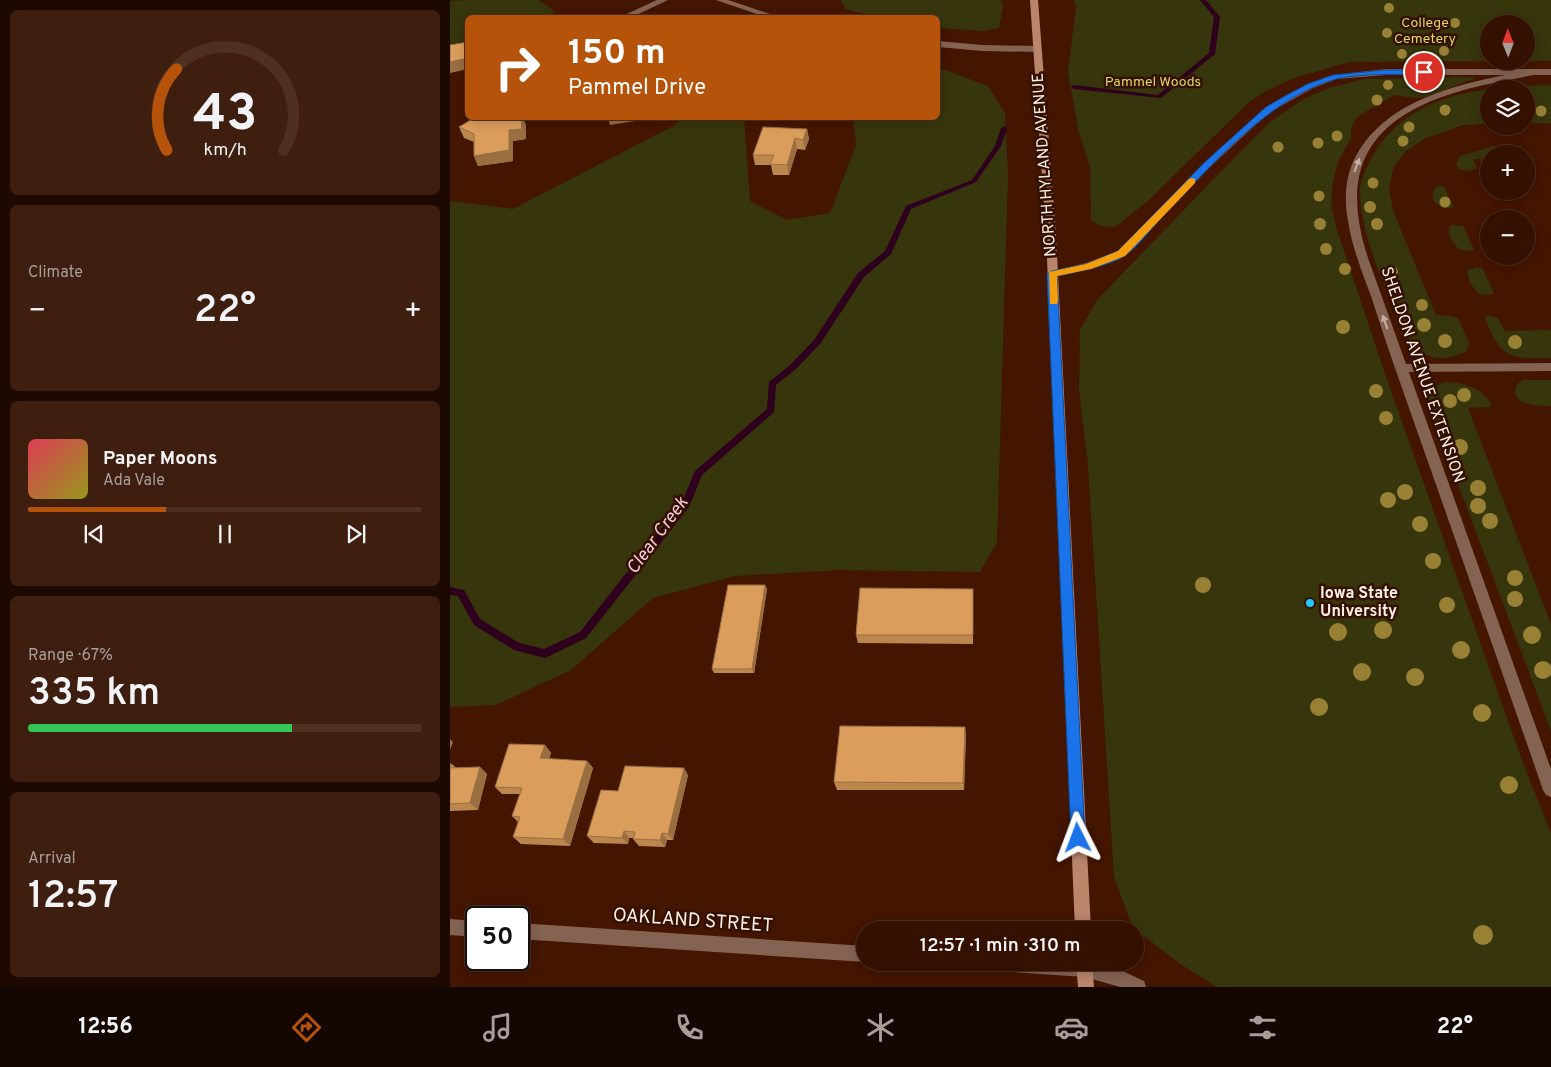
<!DOCTYPE html>
<html lang="en">
<head>
<meta charset="utf-8">
<style>
  :root { --surface:#331000; --page:#3e1e0f; --text:#f1f3f6; --muted:#a99d99; --line:#4e3022; --accent:#b45309 }
  body { margin:0; font-family:Overpass,sans-serif; background:var(--page); color:var(--text); height:100vh; display:flex; flex-direction:column; font-size:19px; white-space:nowrap }
  * { box-sizing:border-box; margin:0 }
  p { font-size:16px; color:var(--muted) }
  .icon { flex:none; width:28px; height:28px; fill:none; stroke:currentColor; stroke-width:2; stroke-linecap:round; stroke-linejoin:round }
  .map { position:relative; flex:1; overflow:hidden }
  .sheet { display:flex; flex-direction:column; gap:10px; padding:10px; background:#1c0900; width:450px }
  .sheet>* { flex:none }
  .banner { position:absolute; left:15px; top:15px; width:475px; height:105px; border-radius:8px; box-shadow:0 2px 12px #0003,0 0 0 1px var(--line); background:#b45309; color:#fff; overflow:hidden }
  .needle { width:32px; rotate:359deg }
  .fabs { position:absolute; left:1030px; top:15px; display:grid; gap:10px }
  .fabs a { display:grid; place-items:center; width:55px; height:55px; border-radius:50%; background:var(--surface); box-shadow:0 2px 12px #0003,0 0 0 1px var(--line); font-size:25px }
  .speed { position:absolute; left:15px; top:906px; display:flex; gap:10px; font-size:25px; font-weight:700; text-align:center }
  .speed>* { display:grid; place-content:center; width:65px; height:65px; border-radius:50%; background:var(--surface); box-shadow:0 2px 12px #0003,0 0 0 1px var(--line); line-height:1 }
  .speed .limit { border:2px solid #111; border-radius:8px; background:#fff; color:#111 }
  .pin { position:absolute; display:grid; place-items:center; width:42px; height:42px; color:#fff; margin:-21px; border:2px solid #fff; border-radius:50%; box-shadow:0 1px 5px #0007 }
  .me { position:absolute; width:55px; margin:-28px; rotate:357deg; stroke-linejoin:round; filter:drop-shadow(0 0 4px #0008) }
  .turn { display:flex; align-items:center; gap:18px; height:105px; padding:0 20px; font-size:22px }
  .turn .icon { width:65px; height:65px; stroke-width:2.5 }
  .turn b { display:block; font-size:35px; line-height:42px }
  .big { font-size:38px; font-weight:600; line-height:1.1 }
  .sheet .card { flex:1; display:flex; flex-direction:column; justify-content:center; gap:8px; min-width:0; padding:0 18px; border-radius:8px; background:var(--page) }
  .sheet .dial { align-items:center; gap:0 }
  .dial svg { height:130px; overflow:visible; fill:none; stroke:var(--line); stroke-width:7; stroke-linecap:round; text-anchor:middle }
  .dial text { fill:var(--text); stroke:none }
  .song { display:flex; align-items:center; gap:15px }
  .cover { width:60px; height:60px; border-radius:8px; background:linear-gradient(135deg,hsl(350 70% 55%),hsl(60 70% 35%)) }
  .played { height:5px; border-radius:2px; background:linear-gradient(90deg,var(--accent) 35%,var(--line) 35%) }
  .keys { display:flex; justify-content:space-around; direction:ltr }
  .heat { display:flex; justify-content:space-between; align-items:center; font-size:28px; direction:ltr }
  .charge { height:8px; border-radius:4px; background:linear-gradient(90deg,#34c759 67%,var(--line) 0) }
  .trip { position:absolute; left:406px; top:921px; width:288px; height:50px; border-radius:25px; background:var(--surface); box-shadow:0 2px 12px #0003,0 0 0 1px var(--line); font-weight:600; line-height:50px; text-align:center }
  .menu { display:flex; height:80px; justify-content:space-around; align-items:center; background:#140600; color:var(--muted) }
  .menu .icon { width:35px; height:35px }
  .menu .selected { color:var(--accent) }
  .menu b { font-size:22px; color:var(--text) }
  main { display:flex; flex:1; min-height:0 }
  .map>svg:first-child { display:block }
</style>
</head>
<body>
<main>
<section class="sheet">
<div class="card dial"><svg viewBox="0 0 100 80">
<path d="M14 69A42 42 0 1 1 86 69"/>
<path d="M14 69A42 42 0 0 1 20 19" stroke="#b45309"/>
<text x="50" y="56" font-size="32" font-weight="700">43</text>
<text x="50" y="72" font-size="11">km/h</text>
</svg></div>
<div class="card"><p>Climate</p>
<div class="heat"><a>−</a><b class="big">22°</b><a>+</a></div>
</div>
<div class="card">
<div class="song"><i class="cover"></i><div><b>Paper Moons</b><p>Ada Vale</p></div></div>
<div class="played"></div>
<div class="keys"><svg class="icon" aria-label="previous" viewBox="0 0 24 24"><path d="M18 5L8 12l10 7zM5 5v14"/></svg><svg class="icon" aria-label="pause" viewBox="0 0 24 24"><path d="M8 5v14M16 5v14"/></svg><svg class="icon" aria-label="next" viewBox="0 0 24 24"><path d="M6 5l10 7-10 7zM19 5v14"/></svg></div>
</div>
<div class="card"><p>Range · 67%</p><b class="big">335 km</b><div class="charge"></div></div>
<div class="card"><p>Arrival</p><b class="big">12:57</b></div>
</section>
<div class="map">
<svg width="1101" height="987" viewBox="0 0 1101 987">
  <rect width="100%" height="100%" fill="#441500"/>
  <path fill="#37350c" d="M19 0H89L103 10V17L18 18 17 41 0 45V1Z
    M391 0H551L553 7 549 28 533 31 488 28V18L426 17 395 9Z
    M624 0H1101V61H1076V24H1039V61H1056L899 62 844 78 816 91 798 103 699 200 665 227 651 226 641 220 640 167 628 129 618 71 626 7Z
    M488 69 495 70 538 86 555 113 558 176 547 542 530 572 389 570 285 576 203 598 121 670 46 705 0 707V201L63 209 225 125 230 118H294L300 201 337 220 380 213 406 145 403 118H488Z
    M1020 77 1026 78 975 97 964 98 944 95 910 115 904 121 901 129V138L888 162 883 181 881 204 887 230 934 371 1074 766 1101 833V987H767L729 963 683 928 664 877 638 466 629 390 630 330 647 300 757 186 820 122 852 100 879 88 914 79Z
    M1101 85V123H1076V89H1039V124L1013 125 974 139 955 152 943 169 939 190 944 213 986 315 1001 316 1008 318 1019 343 1017 351C989 365 969 358 954 332 936 287 911 240 910 191 910 180 917 165 923 156 959 92 1036 86 1101 85Z
    M1044 146H1050L1056 154H1039V159H1023L1027 168 1019 171 1009 169 1006 165 1010 156Z
    M988 186 994 187 1004 207C989 212 974 196 988 186Z
    M1003 225 1013 226 1024 250C1009 254 998 242 999 227Z
    M1027 267 1033 269 1044 294 1031 295C1023 289 1017 280 1018 270Z
    M1037 315 1048 318 1055 331 1101 330V358C1057 358 1053 360 1035 319Z
    M1073 380H1101V406C1088 406 1060 406 1066 385Z
    M993 382C1013 382 1030 387 1042 404L1040 407 1018 408 1101 624V731L979 407C977 394 982 388 993 382Z"/>
  <g fill="none" stroke-linecap="round" stroke-linejoin="round">
    <path fill="#2e001d" fill-rule="evenodd" d="M750 0H756L770 17 765 54 711 98 624 89 621 87 624 85 708 95 759 53 764 17Z
      M554 126 557 128 551 146 526 182 461 209 441 254 414 277 370 344 346 369 326 385 324 412 252 475 239 507 136 638 95 658 64 650 24 625 8 596 0 595V587L14 590 30 619 69 643 94 649 130 632 232 502 245 471 317 409 319 382 340 365 364 340 408 273 435 251 456 206 522 180 545 146 551 128Z"/>
    <path fill="#846353" fill-rule="evenodd" d="M1101 363V371L951 372 945 368 951 364Z"/>
    <path fill="#846353" fill-rule="evenodd" d="M207 0H218L180 18H168Z
      M266 0H278L332 18H318Z
      M488 41 532 45 587 46 591 49 587 52 532 51 488 47Z
      M1085 69 1088 70V74C1064 79 1040 83 1017 89 923 115 887 163 918 258L1101 769V797L1096 795 1093 790C1049 663 1004 536 959 408 946 371 933 334 921 296 912 272 902 247 898 221 894 200 895 176 906 156 940 94 1021 82 1085 69Z
      M0 919 26 921V937L0 935Z
      M69 923 415 946V962L69 939Z
      M528 962H639L642 969 640 975 634 977 536 970 530 968Z"/>
    <path fill="#846353" fill-rule="evenodd" d="M936 69H1101V75H936L887 79 863 88 822 111 801 129 761 166 676 255 642 268 602 278 597 274 598 272 636 263 668 251 755 162 816 107 857 84 883 75Z
      M643 962 666 968 694 981 696 987H670L628 975 626 969 628 963Z"/>
    <path fill="#ba856b" fill-rule="evenodd" d="M580 0H588L606 235 641 930H625L596 235Z
      M626 962H642L644 987H628Z"/>
  </g>
  <g fill="#988035">
    <circle cx="939" cy="8" r="5"/>
    <circle cx="1005" cy="23" r="5"/>
    <circle cx="937" cy="33" r="5"/>
    <circle cx="994" cy="51" r="5"/>
    <circle cx="952" cy="54" r="5"/>
    <circle cx="938" cy="85" r="5"/>
    <circle cx="927" cy="100" r="5.5"/>
    <circle cx="995" cy="110" r="5.5"/>
    <circle cx="1091" cy="111" r="5.5"/>
    <circle cx="959" cy="127" r="5.5"/>
    <circle cx="887" cy="136" r="5.5"/>
    <circle cx="953" cy="141" r="5.5"/>
    <circle cx="868" cy="143" r="5.5"/>
    <circle cx="828" cy="147" r="5.5"/>
    <circle cx="923" cy="183" r="5.5"/>
    <circle cx="869" cy="196" r="5.5"/>
    <circle cx="995" cy="202" r="5.5"/>
    <circle cx="920" cy="207" r="6"/>
    <circle cx="870" cy="224" r="6"/>
    <circle cx="927" cy="224" r="6"/>
    <circle cx="876" cy="249" r="6"/>
    <circle cx="895" cy="269" r="6"/>
    <circle cx="942" cy="272" r="6"/>
    <circle cx="972" cy="305" r="6"/>
    <circle cx="974" cy="325" r="7"/>
    <circle cx="893" cy="327" r="7"/>
    <circle cx="995" cy="341" r="7"/>
    <circle cx="1065" cy="342" r="7"/>
    <circle cx="926" cy="391" r="7"/>
    <circle cx="1014" cy="395" r="7"/>
    <circle cx="1000" cy="401" r="7"/>
    <circle cx="936" cy="418" r="7"/>
    <circle cx="1010" cy="447" r="8"/>
    <circle cx="1028" cy="488" r="8"/>
    <circle cx="955" cy="492" r="8"/>
    <circle cx="938" cy="500" r="8"/>
    <circle cx="1028" cy="506" r="8"/>
    <circle cx="1040" cy="521" r="8"/>
    <circle cx="970" cy="524" r="8"/>
    <circle cx="983" cy="561" r="8"/>
    <circle cx="1065" cy="578" r="8"/>
    <circle cx="753" cy="585" r="8"/>
    <circle cx="1065" cy="599" r="8"/>
    <circle cx="997" cy="605" r="8"/>
    <circle cx="933" cy="630" r="9"/>
    <circle cx="888" cy="632" r="9"/>
    <circle cx="1082" cy="635" r="9"/>
    <circle cx="1011" cy="650" r="9"/>
    <circle cx="1093" cy="670" r="9"/>
    <circle cx="912" cy="672" r="9"/>
    <circle cx="965" cy="677" r="9"/>
    <circle cx="869" cy="707" r="9"/>
    <circle cx="1032" cy="713" r="9"/>
    <circle cx="1059" cy="785" r="9"/>
    <circle cx="1033" cy="935" r="10"/>
  </g>
  <path fill="#bc874e" d="M41 119 76 125V139L63 141V161L28 166 24 156V142L14 138 9 127Z
    M357 129 359 139 355 150 347 149 339 175H323L321 165H305L303 155Z
    M315 585 317 589 304 673H264L262 669Z
    M523 589V644L408 643 406 635Z
    M516 735 514 790H387L384 782Z
    M95 745 101 753 99 759 137 761 143 768 120 846 71 844 63 837 68 822 62 816 70 794H52L45 787Z
    M0 764H2L6 768 30 767 37 774 28 810 0 811Z
    M238 775 223 840H217L215 847 189 846 183 839V838H179L178 844 144 843 137 836 168 791Z"/>
  <path fill="#996e40" d="M18 58V69L0 73V62Z
    M71 118H73L76 125V139L63 141V161L28 166 24 156Z
    M158 118H204L160 125Z
    M357 129 359 139 355 150 353 140Z
    M345 138 347 149 339 175 337 165Z
    M315 585 317 589 304 673 302 669Z
    M515 727 516 735 514 790 513 783Z
    M0 739 3 742 0 750Z
    M95 745 101 753 97 766 90 758Z
    M137 761 143 768 120 846 113 839Z
    M30 767 37 774 28 810 20 803Z
    M234 768 238 775 223 840 218 834Z
    M174 831 179 838 178 844 172 838Z
    M212 833 217 840 215 847 210 840Z"/>
  <path fill="#db9d5b" stroke="#996e40" d="M18 42V58L0 62V45Z
    M24 118H37L41 119 52 118H71L72 129 59 130V150L24 156V134L9 127Z
    M313 127 357 129 353 140 345 138 337 165 320 164 324 155H303Z
    M278 585H315L302 669H262Z
    M410 588 523 589V635H406Z
    M390 726 515 727 513 783 384 782Z
    M59 744 95 745 90 758 137 761 113 839 63 837 70 817 62 816 72 788 45 787Z
    M0 764H2L0 768 30 767 20 803 0 804Z
    M175 766 234 768 218 834 212 833 210 840 183 839 185 832 174 831 172 838 137 836 151 790 168 791Z"/>
  <defs><path id="oneway-solid" d="M-6-.8H1V-3.2L6.5 0L1 3.2V.8H-6Z" transform="scale(1.25)"/></defs>
  <g fill="#c6b0a6">
    <use href="#oneway-solid" transform="translate(907 165) rotate(-69)"/>
    <use href="#oneway-solid" transform="translate(935 322) rotate(-109)"/>
  </g>
  <path fill="#1a73e8" stroke="#114b97" d="M936 70H974L977 72 974 74C947 75 912 73 886 79 819 97 759 168 712 217 701 229 689 245 676 255 660 266 626 272 607 276L635 838 633 843 628 845 623 843 621 838 597 274 602 271 636 264 668 251 755 162 816 107 835 96 858 84 883 75Z"/>
  <path fill="#f59e0b" d="M742 178 745 179V183L675 256 641 269 607 276 608 301 607 304H600L599 272 636 264 668 251 739 179Z"/>
  <circle fill="#23c9fe" stroke="#331000" stroke-width="2" cx="860" cy="603" r="5"/>
  <g text-anchor="middle" dominant-baseline="central" stroke-width="5" stroke-linejoin="round" paint-order="stroke">
    <g font-size="14" fill="#ddd760" stroke="#331000">
      <text x="975" y="23">College<tspan x="975" dy="16">Cemetery</tspan></text>
      <text x="703" y="82">Pammel Woods</text>
    </g>
    <g font-size="16" fill="#fcefe9" stroke="#331000">
      <text transform="translate(595 165) rotate(-94)">NORTH HYLAND AVENUE</text>
      <text transform="translate(972 375) rotate(71)">SHELDON AVENUE EXTENSION</text>
    </g>
    <g font-size="16" font-weight="bold" fill="#fcefe9" stroke="#331000" text-anchor="start">
      <text x="870" y="594">Iowa State<tspan x="870" dy="18">University</tspan></text>
    </g>
    <g font-size="18" font-style="italic" fill="#f8cde3" stroke="#331000">
      <text transform="translate(208 536) rotate(-54)">Clear Creek</text>
    </g>
    <g font-size="19" fill="#fcefe9" stroke="#331000">
      <text transform="translate(243 921) rotate(4)">OAKLAND STREET</text>
    </g>
  </g>
</svg>
<div class="fabs">
<a><svg class="needle" viewBox="-14 -14 28 28"><path d="M0-13l5 13h-10z" fill="#e53935"/><path d="M0 13l5-13h-10z" fill="#a99d99"/></svg></a>
<a><svg class="icon" aria-label="layers" viewBox="0 0 24 24"><path d="M12 4l9 5-9 5-9-5zM3 14l9 5 9-5"/></svg></a>
<a>+</a>
<a>−</a>
</div>
<div class="speed"><div class="limit">50</div></div>
<div class="pin" style="left:974px;top:72px;background:#d93025"><svg class="icon" aria-label="arrive" viewBox="0 0 24 24"><path d="M6 21V4h12l-3 4 3 4H6"/></svg></div>
<svg class="me" style="left:628px;top:838px" viewBox="-20 -20 40 40"><path d="M0-17L14 15 0 8-14 15z" fill="#1a73e8" stroke="#fff" stroke-width="4"/></svg>
<div class="trip">12:57 · 1 min · 310 m</div>
<div class="banner">
<div class="turn"><svg class="icon" aria-label="right" viewBox="0 0 24 24"><path d="M7 20v-9h11M14 6l5 5-5 5"/></svg><div><b>150 m</b>Pammel Drive</div></div>
</div>
</div>
</main>
<nav class="menu">
<b>12:56</b>
<svg class="icon selected" aria-label="directions" viewBox="0 0 24 24"><path d="M12 3l9 9-9 9-9-9zM9 14v-3h6M13 9l2 2-2 2"/></svg>
<svg class="icon" aria-label="music" viewBox="0 0 24 24"><path d="M9 18V5l10-2v13"/><circle cx="6" cy="18" r="3"/><circle cx="16" cy="16" r="3"/></svg>
<svg class="icon" aria-label="phone" viewBox="0 0 24 24"><path d="M5 4h4l2 5-3 2q2 4 5 5l2-3 5 2v4C11 20 4 13 5 4z"/></svg>
<svg class="icon" aria-label="climate" viewBox="0 0 24 24"><path d="M12 3v18M4 7l16 10M4 17L20 7"/></svg>
<svg class="icon" aria-label="car" viewBox="0 0 24 24"><path d="M5 17H2v-5l4-1 3-4h7l3 4 3 1v5h-3M9 17h6M6 11h13"/><circle cx="7" cy="17" r="2"/><circle cx="17" cy="17" r="2"/></svg>
<svg class="icon" aria-label="filters" viewBox="0 0 24 24"><path d="M4 7h16M4 17h16"/><circle cx="9" cy="7" r="2"/><circle cx="15" cy="17" r="2"/></svg>
<b>22°</b>
</nav>
</body>
</html>
